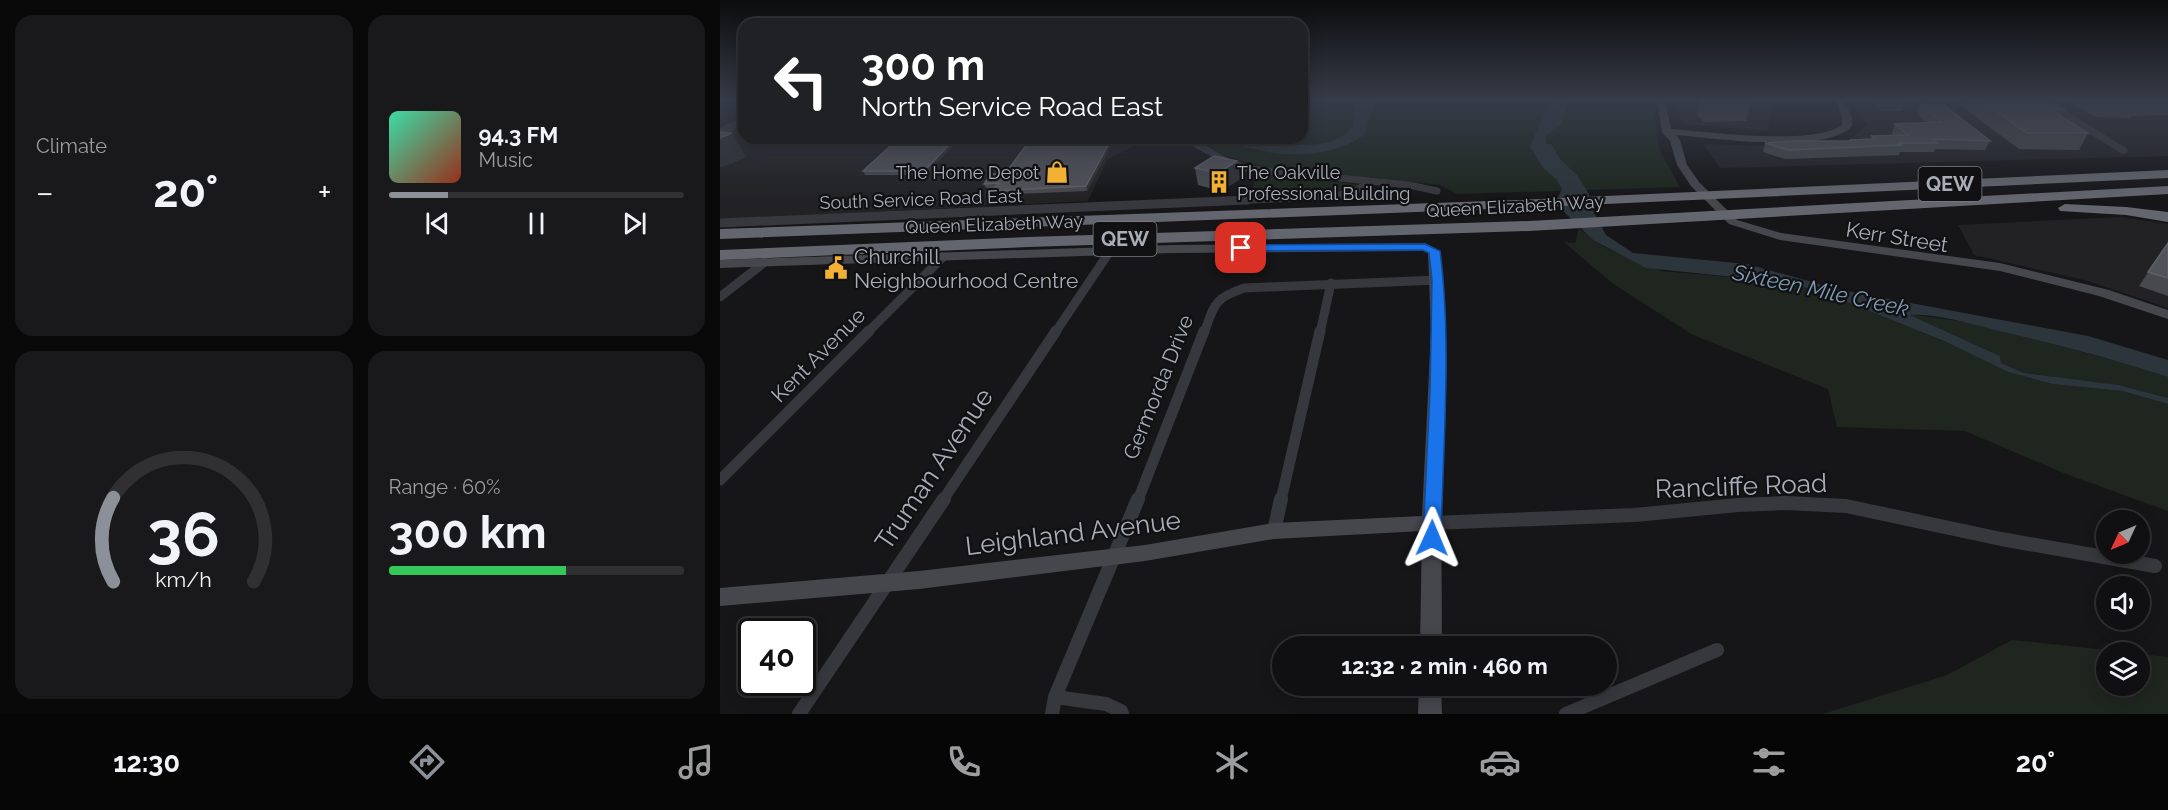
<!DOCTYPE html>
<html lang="en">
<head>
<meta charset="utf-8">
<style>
  :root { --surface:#101012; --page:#19191b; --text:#f1f3f6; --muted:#9c9d9f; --line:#303032; --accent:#8c9099 }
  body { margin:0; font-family:Raleway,sans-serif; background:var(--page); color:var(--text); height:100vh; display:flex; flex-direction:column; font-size:22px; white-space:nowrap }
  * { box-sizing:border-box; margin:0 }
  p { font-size:20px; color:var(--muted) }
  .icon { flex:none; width:33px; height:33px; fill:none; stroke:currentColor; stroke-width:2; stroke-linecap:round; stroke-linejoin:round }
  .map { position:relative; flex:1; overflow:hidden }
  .panel { display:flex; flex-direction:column; gap:15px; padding:15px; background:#09090a; width:720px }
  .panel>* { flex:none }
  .banner { position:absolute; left:18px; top:18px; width:570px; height:126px; border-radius:18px; box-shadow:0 3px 15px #0003,0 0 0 2px var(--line); background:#202124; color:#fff; overflow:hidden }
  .needle { width:39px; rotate:226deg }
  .fabs { position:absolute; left:1376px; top:510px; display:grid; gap:12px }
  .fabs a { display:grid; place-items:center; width:54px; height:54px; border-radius:50%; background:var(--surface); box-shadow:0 3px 15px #0003,0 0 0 2px var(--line); font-size:30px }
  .speed { position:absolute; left:18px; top:618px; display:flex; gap:12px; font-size:30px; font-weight:700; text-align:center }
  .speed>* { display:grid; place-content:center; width:78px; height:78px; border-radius:50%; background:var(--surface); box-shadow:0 3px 15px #0003,0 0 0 2px var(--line); line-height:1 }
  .speed .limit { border:3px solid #111; border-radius:9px; background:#fff; color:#111 }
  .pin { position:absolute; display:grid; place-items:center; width:51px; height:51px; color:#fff; margin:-26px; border-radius:12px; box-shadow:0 3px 9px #0006 }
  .me { position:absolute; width:66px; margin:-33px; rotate:1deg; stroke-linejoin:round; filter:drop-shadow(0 0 4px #0008) }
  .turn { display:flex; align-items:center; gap:21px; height:126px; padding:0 24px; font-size:27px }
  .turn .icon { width:78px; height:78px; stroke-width:2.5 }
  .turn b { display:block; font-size:42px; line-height:51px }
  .big { font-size:45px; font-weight:700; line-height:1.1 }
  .panel .card { flex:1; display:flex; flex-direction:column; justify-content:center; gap:9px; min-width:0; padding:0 21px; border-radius:18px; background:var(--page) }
  .panel .dial { align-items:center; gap:0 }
  .dial svg { height:156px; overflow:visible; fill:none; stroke:var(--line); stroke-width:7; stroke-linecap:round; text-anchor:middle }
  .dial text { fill:var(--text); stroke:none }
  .song { display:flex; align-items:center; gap:18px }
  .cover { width:72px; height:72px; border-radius:9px; background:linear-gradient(135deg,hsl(160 70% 55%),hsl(10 70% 35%)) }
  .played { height:6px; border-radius:3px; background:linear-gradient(90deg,var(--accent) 20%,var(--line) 20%) }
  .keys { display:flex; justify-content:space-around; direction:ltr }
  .heat { display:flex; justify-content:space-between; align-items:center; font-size:33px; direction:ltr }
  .charge { height:9px; border-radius:4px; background:linear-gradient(90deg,#34c759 60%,var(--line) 0) }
  .panel .tiles { flex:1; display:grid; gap:15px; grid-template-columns:repeat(2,1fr) }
  .trip { position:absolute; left:552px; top:636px; width:345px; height:60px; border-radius:30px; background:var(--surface); box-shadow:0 3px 15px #0003,0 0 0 2px var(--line); font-weight:700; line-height:60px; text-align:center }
  .dock { display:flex; height:96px; justify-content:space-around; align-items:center; background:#060607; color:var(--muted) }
  .dock .icon { width:42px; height:42px }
  .dock .current { color:var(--accent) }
  .dock b { font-size:27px; color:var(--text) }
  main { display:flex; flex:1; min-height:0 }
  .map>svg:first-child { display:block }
</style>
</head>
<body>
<main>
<section class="panel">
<div class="tiles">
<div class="card"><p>Climate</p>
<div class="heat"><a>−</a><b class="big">20°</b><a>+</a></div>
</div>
<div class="card">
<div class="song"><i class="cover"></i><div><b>94.3 FM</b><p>Music</p></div></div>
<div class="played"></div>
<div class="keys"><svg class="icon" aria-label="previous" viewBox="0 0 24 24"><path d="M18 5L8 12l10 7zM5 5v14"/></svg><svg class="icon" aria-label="pause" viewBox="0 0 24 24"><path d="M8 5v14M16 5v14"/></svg><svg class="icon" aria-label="next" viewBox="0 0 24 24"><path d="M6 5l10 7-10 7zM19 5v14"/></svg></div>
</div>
<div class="card dial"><svg viewBox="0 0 100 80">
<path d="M14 69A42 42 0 1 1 86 69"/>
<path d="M14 69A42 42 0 0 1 14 26" stroke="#8c9099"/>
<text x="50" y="56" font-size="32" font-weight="700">36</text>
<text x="50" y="72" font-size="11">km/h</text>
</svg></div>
<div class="card"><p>Range · 60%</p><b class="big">300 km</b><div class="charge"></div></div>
</div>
</section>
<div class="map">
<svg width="1448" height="714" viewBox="0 0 1448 714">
  <rect width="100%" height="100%" fill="#161618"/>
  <path fill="#222225" d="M951 99H1051L1048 131 964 124Z
    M1140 99H1448V156L1000 168 983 144 1091 147 1128 141 1147 125 1135 108Z
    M0 101 24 105V115L13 121 24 120V138H428L387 160 368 201 0 220Z
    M1401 217 1448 224V308L1368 281 1254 255 1238 225Z"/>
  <path fill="#1e261f" d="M582 99H931L934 106 939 149 960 187 737 194 720 185 647 177H631C581 170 517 171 476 138H582Z
    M537 172 641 185 621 195 530 197Z
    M859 228 873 240 890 250 942 271 1053 281 1097 290 1224 341 1288 372 1332 384 1402 391 1448 404V511L1346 474 1245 431 1117 427 1108 389 973 335 892 283 844 242 855 243Z
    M1188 314 1246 322 1303 336 1407 364 1448 377V398L1399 385 1304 373 1281 363 1280 356Z
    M1292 640 1405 652H1386V686H1419V654L1448 657V714H1103L1227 675Z"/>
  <path fill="#2c353c" d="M635 99H660L655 104 644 135C598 165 547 156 498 138 509 138 520 137 531 138 562 142 611 156 633 126Z
    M831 99H853L847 106 841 124 826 136V143L832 145 840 159 857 175 869 194 870 205 886 235 913 253 1027 264 1121 290 1368 336 1448 360V377C1390 358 1331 343 1271 329 1248 323 1213 313 1190 315L1280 356 1281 363 1304 373 1399 385 1448 398V404L1402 391 1332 384 1288 372 1224 341 1097 290 1053 281 926 268 873 240 835 203 842 189 836 179 823 168 810 146Z"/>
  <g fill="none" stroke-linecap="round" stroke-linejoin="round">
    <path stroke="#37383d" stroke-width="7" d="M1321 99 1404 151
      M0 132 24 120
      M465 138 508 162 530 169 689 185 717 191
      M493 202 615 196 636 191 649 181"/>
    <path stroke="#37383d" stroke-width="9" d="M0 223 528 200
      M0 297 45 262
      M147 333 223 257
      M335 333 390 251
      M484 333C495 304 493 299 524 288L718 280
      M600 333 611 283"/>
    <path stroke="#37383d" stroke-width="11" d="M0 480 149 331
      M223 500 336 331
      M418 500 484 331
      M561 500 600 331"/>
    <path stroke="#37383d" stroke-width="14" d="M712 523 915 515 1018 505 1067 503 1126 506 1281 539 1435 566
      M554 531 561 499
      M335 697 386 704 401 711 402 714
      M79 714 224 499
      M332 714 335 697 418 499
      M846 714 997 650"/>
    <path fill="#45474d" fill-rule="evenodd" d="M14 99H24V103L15 101Z
      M937 99H945L951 129C990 132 1093 146 1122 125V118L1116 99H1124L1132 118V126C1105 155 995 138 956 135L960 140 967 165 979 182 1017 220 1061 233 1280 263 1389 290 1448 310V319L1379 296 1280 271 1060 240 1009 224 971 186 957 165 950 141 942 132Z
      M705 243 720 251 725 331 721 486 722 646H700L702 531 554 539 425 561 199 589 0 606V588L199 571 425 545 554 523 702 516 711 331 708 253 703 251 452 253 0 268V260L452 245Z
      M699 686H721L722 714H698Z"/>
    <path fill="#63666e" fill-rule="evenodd" d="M1448 170V178L798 208 0 239V229L798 200Z
      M1448 186V194L809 231 308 247 0 260V250L308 237 809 221Z
      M1345 204 1406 207 1448 212V222L1406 215 1340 211 1338 208Z"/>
  </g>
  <path fill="#47494d" d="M980 99H1031L1026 121 984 122 977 114Z
    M1150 99H1186L1182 111H1162Z
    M1243 99H1328L1344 109 1341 116 1368 133 1359 150 1299 149 1240 105Z
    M1342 99H1448V112L1447 115 1411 116 1410 118 1376 117Z
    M1200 104 1270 141 1265 150 1215 149 1214 152H1180L1179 155 1065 159 1043 152 1045 143 1129 141V140L1151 139 1152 136H1174L1172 133 1175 124 1207 123 1197 113Z
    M395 138 367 191 275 195 273 191 276 188H266L264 184 285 174 317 139Z
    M203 142 234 145 205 175H145L143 171Z
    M517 161 520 179 501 191 478 185 475 168Z
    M1448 243V296L1419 286Z"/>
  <path fill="#2f3033" d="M12 133 26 157 9 165 0 167V138Z
    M392 138H395L367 191 366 186Z
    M233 141 234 145 205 175 204 171Z
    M517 161 520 179 501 191 498 173Z"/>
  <path fill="#525359" stroke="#5f6168" stroke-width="1.5" d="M1259 99H1328L1344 109H1330L1368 133H1307Z
    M1200 104 1224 105 1270 141 1213 139 1217 143H1179L1182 145 1068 150 1045 143 1076 141H1131L1129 140 1155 139 1152 136 1188 135 1175 124 1221 122Z
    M0 132 12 133 0 138Z
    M319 138H392L366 186 273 191 279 183 264 184 271 174H285L310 140 317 139Z
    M202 140 200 142 233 141 204 171H143L176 141Z
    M494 156 517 161 498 173 475 168Z
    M1448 243V278L1428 272Z"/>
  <linearGradient id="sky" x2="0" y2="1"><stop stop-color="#0c0c0d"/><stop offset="0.5" stop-color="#363c48"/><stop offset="1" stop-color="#363c48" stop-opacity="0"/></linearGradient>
  <rect width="1448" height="199" fill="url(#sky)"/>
  <path fill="#1a73e8" stroke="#114b97" stroke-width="1.5" d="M705 244 720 251C732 342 723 446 721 538L718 543 712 545 706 543 703 538 710 391 712 280 709 253 703 250 521 251 515 248 521 245Z"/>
  <defs>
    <g id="shop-bare" transform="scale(1.8)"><path d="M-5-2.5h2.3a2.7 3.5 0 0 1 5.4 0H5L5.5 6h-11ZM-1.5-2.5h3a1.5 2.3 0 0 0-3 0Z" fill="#f2b134" stroke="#111113" stroke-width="2.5" paint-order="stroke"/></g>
    <g id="building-bare" transform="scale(1.8)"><path d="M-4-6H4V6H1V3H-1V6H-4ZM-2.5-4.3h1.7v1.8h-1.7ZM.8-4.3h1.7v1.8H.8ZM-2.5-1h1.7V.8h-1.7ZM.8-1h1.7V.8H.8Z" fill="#f2b134" stroke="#111113" stroke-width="2.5" paint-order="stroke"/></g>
    <g id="civic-bare" transform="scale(1.8)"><path d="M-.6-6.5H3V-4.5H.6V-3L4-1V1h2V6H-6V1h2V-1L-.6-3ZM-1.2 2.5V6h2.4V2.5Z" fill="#f2b134" stroke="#111113" stroke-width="2.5" paint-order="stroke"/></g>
  </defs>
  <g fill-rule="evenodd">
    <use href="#shop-bare" x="337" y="172"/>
    <use href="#building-bare" x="499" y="182"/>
    <use href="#civic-bare" x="116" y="268"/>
  </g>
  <g text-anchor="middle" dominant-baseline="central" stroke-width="4.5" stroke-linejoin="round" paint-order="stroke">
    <g font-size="18" fill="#a8adb8" stroke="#111113" text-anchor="end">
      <text x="319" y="172">The Home Depot</text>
      <text x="517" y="172" text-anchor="start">The Oakville<tspan x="517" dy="21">Professional Building</tspan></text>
    </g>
    <g font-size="18" fill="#a8adb8" stroke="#111113">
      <text transform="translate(201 199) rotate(-2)">South Service Road East</text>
      <text transform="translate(795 206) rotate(-3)">Queen Elizabeth Way</text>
      <text transform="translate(274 224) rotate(-2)">Queen Elizabeth Way</text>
    </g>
    <g fill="#111113" stroke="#7b7e86" stroke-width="1.5">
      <rect x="1198.5" y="167" width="63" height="34" rx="4.5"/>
      <rect x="373.5" y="222" width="63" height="34" rx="4.5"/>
    </g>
    <g font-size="20" font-weight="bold" fill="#a8adb8">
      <text x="1230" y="184">QEW</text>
      <text x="405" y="239">QEW</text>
    </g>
    <g font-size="21" fill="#a8adb8" stroke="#111113">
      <text transform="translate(1177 237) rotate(9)">Kerr Street</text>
      <text transform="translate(98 355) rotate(-45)">Kent Avenue</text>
      <text transform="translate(438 387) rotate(-68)">Germorda Drive</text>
    </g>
    <g font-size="21" fill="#a8adb8" stroke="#111113" text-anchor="start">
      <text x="134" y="256">Churchill<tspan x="134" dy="24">Neighbourhood Centre</tspan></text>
    </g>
    <g font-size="22" font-style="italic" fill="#7f9bb3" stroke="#111113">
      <text transform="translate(1101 290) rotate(12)">Sixteen Mile Creek</text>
    </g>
    <g font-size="26" fill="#a8adb8" stroke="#111113">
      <text transform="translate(214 469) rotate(-56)">Truman Avenue</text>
      <text transform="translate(1021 486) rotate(-2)">Rancliffe Road</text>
      <text transform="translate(353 533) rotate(-7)">Leighland Avenue</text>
    </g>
  </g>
</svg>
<div class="fabs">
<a><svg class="needle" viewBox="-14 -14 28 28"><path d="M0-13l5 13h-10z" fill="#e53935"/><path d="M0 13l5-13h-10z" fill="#9c9d9f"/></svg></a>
<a><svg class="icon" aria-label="sound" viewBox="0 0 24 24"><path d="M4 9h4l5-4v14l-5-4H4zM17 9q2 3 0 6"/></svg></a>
<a><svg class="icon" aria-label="layers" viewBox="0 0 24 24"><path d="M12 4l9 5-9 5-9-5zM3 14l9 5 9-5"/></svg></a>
</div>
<div class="speed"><div class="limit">40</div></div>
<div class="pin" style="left:521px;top:248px;background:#d93025"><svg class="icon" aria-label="arrive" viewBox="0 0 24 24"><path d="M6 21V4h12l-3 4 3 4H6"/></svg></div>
<svg class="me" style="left:712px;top:538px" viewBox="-20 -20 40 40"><path d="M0-17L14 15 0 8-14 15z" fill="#1a73e8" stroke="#fff" stroke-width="4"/></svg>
<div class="trip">12:32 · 2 min · 460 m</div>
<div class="banner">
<div class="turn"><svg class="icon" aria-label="left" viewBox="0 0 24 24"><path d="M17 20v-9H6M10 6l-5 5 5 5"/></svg><div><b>300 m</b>North Service Road East</div></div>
</div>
</div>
</main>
<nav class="dock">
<b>12:30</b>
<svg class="icon current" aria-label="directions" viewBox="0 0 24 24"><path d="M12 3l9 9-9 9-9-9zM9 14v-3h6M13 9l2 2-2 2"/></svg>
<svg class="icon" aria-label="music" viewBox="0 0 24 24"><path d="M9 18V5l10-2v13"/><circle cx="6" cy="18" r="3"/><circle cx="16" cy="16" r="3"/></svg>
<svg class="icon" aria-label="phone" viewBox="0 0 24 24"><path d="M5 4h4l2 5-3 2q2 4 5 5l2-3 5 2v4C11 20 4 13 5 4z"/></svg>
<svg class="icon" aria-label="climate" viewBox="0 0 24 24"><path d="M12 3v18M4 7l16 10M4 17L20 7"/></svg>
<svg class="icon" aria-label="car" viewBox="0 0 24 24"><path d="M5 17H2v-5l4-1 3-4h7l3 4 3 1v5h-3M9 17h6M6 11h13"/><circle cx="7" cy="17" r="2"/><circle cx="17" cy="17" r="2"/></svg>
<svg class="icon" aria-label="filters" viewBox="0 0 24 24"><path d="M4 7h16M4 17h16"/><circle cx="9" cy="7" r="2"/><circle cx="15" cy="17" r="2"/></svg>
<b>20°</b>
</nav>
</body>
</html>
